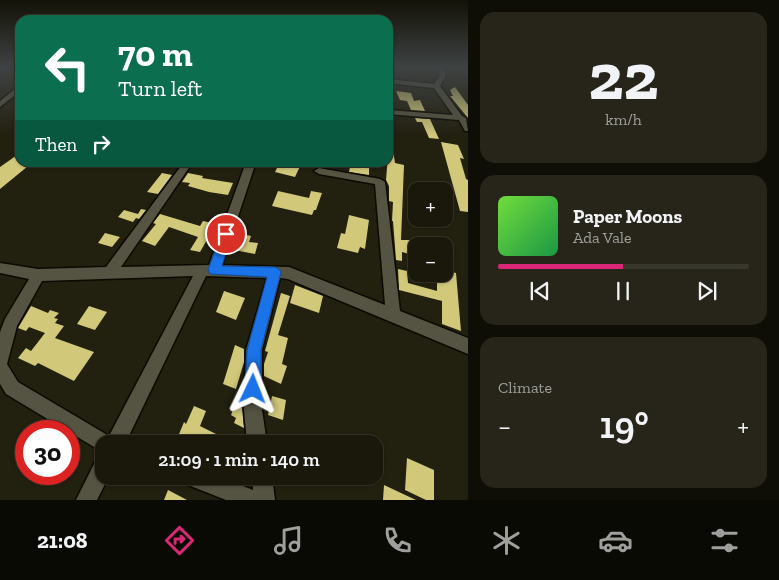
<!DOCTYPE html>
<html lang="en">
<head>
<meta charset="utf-8">
<style>
  :root { --surface:#1a180b; --page:#272519; --text:#f1f3f6; --muted:#9fa09d; --line:#38372c; --accent:#db2777 }
  body { margin:0; font-family:"Zilla Slab",serif; background:var(--page); color:var(--text); height:100vh; display:flex; flex-direction:column; font-size:19px; white-space:nowrap }
  * { box-sizing:border-box; margin:0 }
  p { font-size:16px; color:var(--muted) }
  .icon { flex:none; width:28px; height:28px; fill:none; stroke:currentColor; stroke-width:2; stroke-linecap:round; stroke-linejoin:round }
  .map { position:relative; flex:1; overflow:hidden }
  .panel { display:flex; flex-direction:column; gap:12px; padding:12px; background:#0e0d06; width:311px }
  .panel>* { flex:none }
  .hud { position:absolute; left:15px; top:15px; width:378px; height:152px; border-radius:15px; box-shadow:0 1px 4px #0004,0 0 0 1px var(--line); background:#0b6e4f; color:#fff; overflow:hidden }
  .fabs { position:absolute; left:408px; top:182px; display:grid; gap:10px }
  .fabs a { display:grid; place-items:center; width:45px; height:45px; border-radius:10px; background:var(--surface); box-shadow:0 1px 4px #0004,0 0 0 1px var(--line); font-size:25px }
  .speed { position:absolute; left:15px; top:420px; display:flex; gap:10px; font-size:25px; font-weight:700; text-align:center }
  .speed>* { display:grid; place-content:center; width:65px; height:65px; border-radius:50%; background:var(--surface); box-shadow:0 1px 4px #0004,0 0 0 1px var(--line); line-height:1 }
  .speed .limit { border:8px solid #d22; background:#fff; color:#111 }
  .pin { position:absolute; display:grid; place-items:center; width:42px; height:42px; color:#fff; margin:-21px; border:2px solid #fff; border-radius:50%; box-shadow:0 1px 5px #0007 }
  .me { position:absolute; width:55px; margin:-28px; rotate:2deg; stroke-linejoin:round; filter:drop-shadow(0 0 4px #0008) }
  .turn { display:flex; align-items:center; gap:18px; height:105px; padding:0 20px; font-size:22px }
  .turn .icon { width:65px; height:65px; stroke-width:2.5 }
  .turn b { display:block; font-size:35px; line-height:42px }
  .then { display:flex; align-items:center; height:48px; padding:0 20px; background:#0003; gap:10px; font-size:19px }
  .big { font-size:38px; font-weight:600; line-height:1.1 }
  .panel .widget { flex:1; display:flex; flex-direction:column; justify-content:center; gap:8px; min-width:0; padding:0 18px; border-radius:15px; background:var(--page) }
  .panel .dial { align-items:center; gap:0 }
  .dial b { font-size:65px; line-height:1 }
  .song { display:flex; align-items:center; gap:15px }
  .cover { width:60px; height:60px; border-radius:8px; background:linear-gradient(135deg,hsl(100 70% 55%),hsl(140 70% 35%)) }
  .played { height:5px; border-radius:2px; background:linear-gradient(90deg,var(--accent) 50%,var(--line) 50%) }
  .keys { display:flex; justify-content:space-around; direction:ltr }
  .heat { display:flex; justify-content:space-between; align-items:center; font-size:28px; direction:ltr }
  .trip { position:absolute; left:95px; top:435px; width:288px; height:50px; border-radius:15px; background:var(--surface); box-shadow:0 1px 4px #0004,0 0 0 1px var(--line); font-weight:600; line-height:50px; text-align:center }
  .dock { display:flex; height:80px; justify-content:space-around; align-items:center; background:#0a0a04; color:var(--muted) }
  .dock .icon { width:35px; height:35px }
  .dock .active { color:var(--accent) }
  .dock b { font-size:22px; color:var(--text) }
  main { display:flex; flex:1; min-height:0 }
  .map>svg:first-child { display:block }
</style>
</head>
<body>
<main>
<div class="map">
<svg width="468" height="500" viewBox="0 0 468 500">
  <rect width="100%" height="100%" fill="#22200f"/>
  <path fill="#d1c87a" d="M455 87 468 105V118L450 96H453L450 90Z
    M396 91 411 93 414 101 420 100 425 111 411 110 407 101 400 100Z
    M415 118 430 119 439 139 429 138 422 122H417Z
    M441 142 458 145 464 159 460 158 466 179 468 180V212L460 211Z
    M389 143H392L395 163 404 165 401 240H410L409 254 402 252V261L396 260 393 221H392L393 202 389 201V186L386 180Z
    M20 153V162H33L0 189V167Z
    M280 162H302L295 177 275 172Z
    M351 162H364V167L369 168V175L349 172Z
    M162 173 172 175 158 194 147 192Z
    M188 173 203 176 202 178 233 183 228 195 209 192 188 186 190 183 182 182Z
    M278 191 309 198 311 191 322 193 316 210H314L312 215 272 206Z
    M141 209 146 210 139 219 136 218 133 222 118 217 124 210 138 214Z
    M160 214 200 226 203 221 216 224 200 252 190 250 198 237 169 227 155 246 142 241 156 224 153 223Z
    M349 215 369 220 365 249 360 247 358 253 337 248 341 233 345 234Z
    M105 233 120 237 112 247 98 243Z
    M239 233 251 236 249 242 258 243 255 254 234 250Z
    M398 269 407 271 408 283 437 291V274H444V270L456 273 461 331 442 324V301L399 290Z
    M295 285 323 296 319 313 290 303Z
    M224 291 245 298 236 320 216 312Z
    M281 293 290 296 278 335 288 338 282 364 287 366 281 384 264 376V364L268 352 265 351Z
    M31 306 48 313 50 310 59 313 54 318 58 319 55 323 64 326 55 338 94 352 74 381 38 363 35 366 18 358 26 348 31 351 45 333 29 327 26 331 18 328Z
    M89 306 107 312 95 330 77 324Z
    M235 345 244 349V362L236 389 223 384Z
    M272 396 286 400 283 420 268 415Z
    M235 405 242 408 244 428 234 423 236 418 231 415Z
    M194 406 206 411 200 426 222 437 220 444H175L184 422 186 424Z
    M407 458 434 470V500H426L405 490Z
    M384 485 416 500H383Z
    M168 490 187 500H164Z"/>
  <g fill="none" stroke-linecap="round" stroke-linejoin="round">
    <g stroke="#0b0900" stroke-width="3">
      <path id="minor" d="M436 66 445 67V77L440 86 462 116 466 118 468 131H465L459 120 388 114V110L453 115 434 88 388 83V79L434 84 439 77V68Z
        M20 85V91L0 107V101Z
        M184 162H193L121 267 209 265 246 162H256L222 265 289 267 385 305 375 184 319 174 314 171 319 168 380 179 385 182 400 311 468 338V354L288 279 280 278 262 350V409L267 444H247L244 409 246 350 267 278 206 276 125 444H104V453L6 394 0 384V332L5 319 29 279 0 273V263L38 269 106 267ZM193 276 109 436 18 382 7 364 17 326 42 281Z
        M104 455V476H109L97 500H76L97 458Z
        M180 476H218L253 490 252 476H272L275 500H226L183 483Z"/>
    </g>
    <use href="#minor" fill="#555341" fill-rule="evenodd"/>
  </g>
  <linearGradient id="sky" x2="0" y2="1"><stop stop-color="#131208"/><stop offset="0.49" stop-color="#3e4242"/><stop offset="1" stop-color="#3e4242" stop-opacity="0"/></linearGradient>
  <rect width="468" height="136" fill="url(#sky)"/>
  <path fill="#1a73e8" stroke="#114b97" d="M226 230 232 234 222 266 275 267 279 269 281 272 261 350V389L259 395 253 397 248 395 245 389 247 350 267 277 210 274 208 270 221 234Z"/>
</svg>
<div class="fabs">
<a>+</a>
<a>−</a>
</div>
<div class="speed"><div class="limit">30</div></div>
<div class="pin" style="left:226px;top:234px;background:#d93025"><svg class="icon" aria-label="arrive" viewBox="0 0 24 24"><path d="M6 21V4h12l-3 4 3 4H6"/></svg></div>
<svg class="me" style="left:253px;top:389px" viewBox="-20 -20 40 40"><path d="M0-17L14 15 0 8-14 15z" fill="#1a73e8" stroke="#fff" stroke-width="4"/></svg>
<div class="trip">21:09 · 1 min · 140 m</div>
<div class="hud">
<div class="turn"><svg class="icon" aria-label="left" viewBox="0 0 24 24"><path d="M17 20v-9H6M10 6l-5 5 5 5"/></svg><div><b>70 m</b>Turn left</div></div>
<div class="then">Then<svg class="icon" aria-label="right" viewBox="0 0 24 24"><path d="M7 20v-9h11M14 6l5 5-5 5"/></svg></div>
</div>
</div>
<section class="panel">
<div class="widget dial"><b>22</b><p>km/h</p></div>
<div class="widget">
<div class="song"><i class="cover"></i><div><b>Paper Moons</b><p>Ada Vale</p></div></div>
<div class="played"></div>
<div class="keys"><svg class="icon" aria-label="previous" viewBox="0 0 24 24"><path d="M18 5L8 12l10 7zM5 5v14"/></svg><svg class="icon" aria-label="pause" viewBox="0 0 24 24"><path d="M8 5v14M16 5v14"/></svg><svg class="icon" aria-label="next" viewBox="0 0 24 24"><path d="M6 5l10 7-10 7zM19 5v14"/></svg></div>
</div>
<div class="widget"><p>Climate</p>
<div class="heat"><a>−</a><b class="big">19°</b><a>+</a></div>
</div>
</section>
</main>
<nav class="dock">
<b>21:08</b>
<svg class="icon active" aria-label="directions" viewBox="0 0 24 24"><path d="M12 3l9 9-9 9-9-9zM9 14v-3h6M13 9l2 2-2 2"/></svg>
<svg class="icon" aria-label="music" viewBox="0 0 24 24"><path d="M9 18V5l10-2v13"/><circle cx="6" cy="18" r="3"/><circle cx="16" cy="16" r="3"/></svg>
<svg class="icon" aria-label="phone" viewBox="0 0 24 24"><path d="M5 4h4l2 5-3 2q2 4 5 5l2-3 5 2v4C11 20 4 13 5 4z"/></svg>
<svg class="icon" aria-label="climate" viewBox="0 0 24 24"><path d="M12 3v18M4 7l16 10M4 17L20 7"/></svg>
<svg class="icon" aria-label="car" viewBox="0 0 24 24"><path d="M5 17H2v-5l4-1 3-4h7l3 4 3 1v5h-3M9 17h6M6 11h13"/><circle cx="7" cy="17" r="2"/><circle cx="17" cy="17" r="2"/></svg>
<svg class="icon" aria-label="filters" viewBox="0 0 24 24"><path d="M4 7h16M4 17h16"/><circle cx="9" cy="7" r="2"/><circle cx="15" cy="17" r="2"/></svg>
</nav>
</body>
</html>
